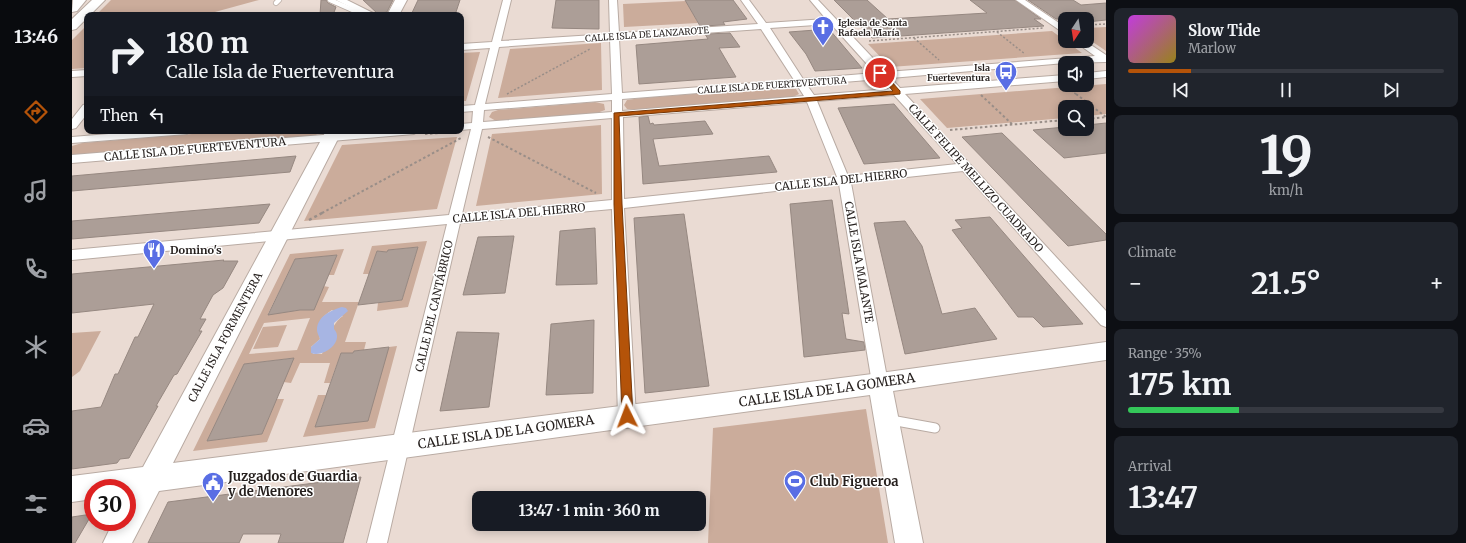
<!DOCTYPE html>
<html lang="en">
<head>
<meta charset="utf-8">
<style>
  :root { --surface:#171b24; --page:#20242c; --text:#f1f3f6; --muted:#9ea1a6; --line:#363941; --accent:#b45309 }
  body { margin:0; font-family:Merriweather,serif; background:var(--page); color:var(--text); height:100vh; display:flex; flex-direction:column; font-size:15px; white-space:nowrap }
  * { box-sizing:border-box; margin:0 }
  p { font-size:13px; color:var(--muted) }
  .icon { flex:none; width:22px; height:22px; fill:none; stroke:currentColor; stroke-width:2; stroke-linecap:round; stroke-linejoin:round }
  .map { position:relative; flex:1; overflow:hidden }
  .panel { display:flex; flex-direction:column; gap:8px; padding:8px; background:#0d0f14; width:360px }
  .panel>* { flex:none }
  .banner { position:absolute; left:12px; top:12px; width:380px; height:122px; border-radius:8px; box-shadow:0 2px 10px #0003; background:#171b24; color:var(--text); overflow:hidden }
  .needle { width:26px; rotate:192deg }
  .buttons { position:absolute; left:986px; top:12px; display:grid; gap:8px }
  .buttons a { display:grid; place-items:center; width:36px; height:36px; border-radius:8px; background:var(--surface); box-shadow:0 2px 10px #0003; font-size:20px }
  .speed { position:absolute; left:12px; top:479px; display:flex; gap:8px; font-size:20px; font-weight:700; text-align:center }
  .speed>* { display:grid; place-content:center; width:52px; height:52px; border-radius:50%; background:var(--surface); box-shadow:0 2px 10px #0003; line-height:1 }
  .speed .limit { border:6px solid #d22; background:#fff; color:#111 }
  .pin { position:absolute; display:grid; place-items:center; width:34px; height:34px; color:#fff; margin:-17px; border:2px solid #fff; border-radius:50%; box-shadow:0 1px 4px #0007 }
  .me { position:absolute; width:44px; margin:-22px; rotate:357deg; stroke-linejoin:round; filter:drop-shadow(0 0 3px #0008) }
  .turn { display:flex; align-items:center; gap:14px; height:84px; padding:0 16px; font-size:18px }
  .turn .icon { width:52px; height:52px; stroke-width:2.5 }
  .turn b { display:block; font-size:28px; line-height:34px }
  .then { display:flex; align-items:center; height:38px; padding:0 16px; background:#0003; gap:8px; font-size:15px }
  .big { font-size:30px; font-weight:700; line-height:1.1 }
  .panel .widget { flex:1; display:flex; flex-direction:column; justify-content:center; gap:6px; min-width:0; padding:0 14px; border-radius:8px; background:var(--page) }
  .panel .dial { align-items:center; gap:0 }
  .dial b { font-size:52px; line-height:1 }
  .song { display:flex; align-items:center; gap:12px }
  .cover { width:48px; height:48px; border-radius:6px; background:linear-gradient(135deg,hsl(290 70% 55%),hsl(50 70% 35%)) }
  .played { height:4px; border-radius:2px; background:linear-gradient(90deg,var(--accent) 20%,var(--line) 20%) }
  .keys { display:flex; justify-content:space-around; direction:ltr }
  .heat { display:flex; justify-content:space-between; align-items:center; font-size:22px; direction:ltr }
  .charge { height:6px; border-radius:3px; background:linear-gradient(90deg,#34c759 35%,var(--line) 0) }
  .trip { position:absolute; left:400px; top:491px; width:234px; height:40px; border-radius:8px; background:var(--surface); box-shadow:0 2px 10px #0003; font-weight:700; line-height:40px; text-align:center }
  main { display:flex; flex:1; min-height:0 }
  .tab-bar { display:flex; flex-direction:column; width:72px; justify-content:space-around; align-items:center; background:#090b0e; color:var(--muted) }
  .tab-bar .icon { width:28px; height:28px }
  .tab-bar .current { color:var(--accent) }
  .tab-bar b { font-size:18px; color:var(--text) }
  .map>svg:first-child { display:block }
</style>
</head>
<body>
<main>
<nav class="tab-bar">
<b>13:46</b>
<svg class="icon current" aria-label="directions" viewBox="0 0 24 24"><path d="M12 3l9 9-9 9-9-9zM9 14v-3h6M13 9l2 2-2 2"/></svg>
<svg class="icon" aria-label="music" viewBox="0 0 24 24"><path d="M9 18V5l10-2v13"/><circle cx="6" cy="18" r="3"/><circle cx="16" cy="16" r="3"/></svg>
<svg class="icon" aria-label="phone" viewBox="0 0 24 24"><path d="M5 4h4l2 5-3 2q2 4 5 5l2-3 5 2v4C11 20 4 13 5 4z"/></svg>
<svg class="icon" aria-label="climate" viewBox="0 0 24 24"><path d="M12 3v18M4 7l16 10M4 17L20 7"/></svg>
<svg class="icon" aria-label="car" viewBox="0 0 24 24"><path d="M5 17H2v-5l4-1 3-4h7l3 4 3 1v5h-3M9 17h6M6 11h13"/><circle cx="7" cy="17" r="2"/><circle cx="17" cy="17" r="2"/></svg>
<svg class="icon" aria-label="filters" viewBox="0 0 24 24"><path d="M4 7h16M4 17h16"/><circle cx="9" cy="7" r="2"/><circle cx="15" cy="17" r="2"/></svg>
</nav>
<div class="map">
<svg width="1034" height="543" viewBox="0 0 1034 543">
  <rect width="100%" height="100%" fill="#eadbd3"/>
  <path fill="#cbac9b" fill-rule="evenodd" d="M39 0H187L132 15H24Z
    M614 1 626 23 552 27 551 4Z
    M15 25V68L0 69V40Z
    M1034 27V51L1015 38V28Z
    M980 31 1010 53 818 67 796 44Z
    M529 43 530 90 426 98 438 49Z
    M408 52 394 101H389V53Z
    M1034 84V114L1015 116V107H993V118L875 128 848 99Z
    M713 87 724 89 727 94 721 97 564 110 555 109 552 105 555 100 569 98Z
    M523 102 532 104 533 110 525 113 431 121H424L417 117 420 112 426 110Z
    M529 125 530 194 404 206 420 134Z
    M157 131H251L242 136 0 155V146L10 143Z
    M385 137 365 209 232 221 270 145Z
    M355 241 336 307 305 311 306 303 330 300 346 247 317 250 315 252 305 251 297 274H291L300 246Z
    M272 249 262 275H256L265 255 223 259 196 314 228 310H241L251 286 257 287 250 302H287L273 342H294L292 350 282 351 281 353H269L258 383H252L258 363H228L219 383 211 382 221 358 172 364 135 441 190 434 204 399H212L195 442 121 451 218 254ZM260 310 271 316C261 321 254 344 250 354H241L239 347 248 339C244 324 247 319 260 310ZM238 318 225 350 177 354 192 323Z
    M215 325 206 347 181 349 191 327Z
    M29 331 8 371 0 377V333Z
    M325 346 303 428 231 437 246 395H254L243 427 317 347Z
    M794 409 816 543H636L641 428Z"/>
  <path fill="#a7b5e3" d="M270 307 274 308 276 311 262 323V329C273 341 252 358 239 353V347L248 339C247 336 245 333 245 330 245 316 260 310 270 307Z"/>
  <path fill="#ac9e97" stroke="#968881" d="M249 0H254L256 3 264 7 261 15H248Z
    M291 0H321L315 12 306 14Z
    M346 0H388L383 15H339Z
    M484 0H527V29L480 28Z
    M613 0H661L675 19 651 22 653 25 628 26Z
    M762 0H795L816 19 915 13 898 0H943L969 19H962L972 26 800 38Z
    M956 0H1001L1009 5 1034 3V20L1015 22V19H984Z
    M757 29 790 68 743 71 734 54 717 32Z
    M658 33 668 47 647 48 664 77 567 84 564 45 636 39 633 34Z
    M822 104 868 158 792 164 766 108Z
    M576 116 578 124 581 123 582 125 633 121 641 134 581 139 587 166 697 156 705 172 571 184 567 117Z
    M1034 123V153L992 158 961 130 993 127V129H1015V125Z
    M930 133 1034 234V240L996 246 890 137Z
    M224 156 218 172 0 191V176Z
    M760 200 777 314 770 313 774 339 792 342 793 350 732 357 718 204Z
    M198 204 187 223 0 239V221Z
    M612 214 637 386 573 393 562 218Z
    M918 217 1011 324 971 327 961 317H946L880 230 890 228 883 220Z
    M833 221 850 246 870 314 903 308 925 339 833 354 802 223Z
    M523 228 525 284 484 285 488 231Z
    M442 236 433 293 391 295 406 237Z
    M346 247 330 300 286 305 305 251 315 252 316 250Z
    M265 255 242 310H228L196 315 223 259Z
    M152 260 151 261H166L151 288 141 295 128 319H134L127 331H130L105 374 102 375 84 406H86L57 458 48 459 45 463 0 469V411L29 407 43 374H46L63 337H66L82 304 0 313V274Z
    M522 320 521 393 474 395 479 324Z
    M385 332 427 333 417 407 368 411Z
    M317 347 296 421 243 427 269 353H281L282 351Z
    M222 358 190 434 135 441 172 364Z
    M289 477 271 543H206L209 534H171L167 543H76L96 502Z
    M20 514 3 543H0V517Z"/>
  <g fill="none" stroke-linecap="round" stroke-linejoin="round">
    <g stroke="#b9aba3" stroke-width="6">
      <path id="lane-far1" d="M258 0 292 15
        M204 3 207 0"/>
    </g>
    <g stroke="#b9aba3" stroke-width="11">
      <path id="lane" d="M819 420 863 428"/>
    </g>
    <g stroke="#b9aba3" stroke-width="2">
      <path id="street" d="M264 0H275L305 15H294Z
        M431 0H439L429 41 538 34 537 0H545L547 33 686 24 669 0H677L694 23 754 19 738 0H746L814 72 1023 56 1002 41H1013L1034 55V62L993 63 819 78 828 88 993 75V81L833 94 1034 311V327L1029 325 891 171 779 183 816 383 814 388 808 390 802 388 800 383 767 184 552 208 564 416 561 422 555 424 549 422 546 416 540 209 388 223 315 543H295L375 224 0 260V250L377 215 399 129 389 130V124L400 123 401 111 389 112V106L403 105 418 48 389 50V44L420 42ZM759 24 803 73 731 79 698 28ZM689 29 722 80 550 93 547 39ZM538 39 540 94 413 104 427 47ZM808 79 817 89 742 95 735 85ZM725 85 732 96 550 111V99ZM822 95 885 164 776 176 745 101ZM540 100V112L411 122 412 110ZM735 102 765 177 552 199 551 117ZM540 118V200L390 214 410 129Z
        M944 0H953L993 27V34Z
        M15 70V76L0 77V71Z
        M1034 71V77L1015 79V73Z
        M15 104V114L4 128 0 129V119L11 105Z
        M73 131H120L115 134 0 143V137Z
        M301 131H347L342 134 0 163V155Z"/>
    </g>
    <g stroke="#b9aba3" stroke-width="2">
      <path id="secondary" d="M20 0H33L18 15H15V18L4 29 0 30V19Z
        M323 0H335L327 15H315Z
        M254 131H270L101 463 808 373 1034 342V360L821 391 851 543H823L798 395 87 491 60 543H31L41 522H55V488H21V499L0 502V476L71 467Z"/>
    </g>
    <g stroke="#b9aba3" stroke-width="2">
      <path id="primary" d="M1 0H14L5 11 0 12Z"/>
    </g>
    <path stroke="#998e88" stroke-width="1.5" stroke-dasharray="2 2" stroke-linecap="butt" d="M1015 25 1034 24
      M925 32 953 54
      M842 38 867 60
      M797 41 971 28
      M996 88 1005 95
      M435 94 518 49"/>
    <path stroke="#998e88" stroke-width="2" stroke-dasharray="2.5 2.5" stroke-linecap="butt" d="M1004 94 1034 117
      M909 95 941 125
      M1015 119 1034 117
      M878 130 993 120
      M353 134 382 132
      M416 137 524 193
      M250 213 389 138"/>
    <path stroke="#998e88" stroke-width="2.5" stroke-dasharray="3 3" stroke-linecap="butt" d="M237 220 252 212"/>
    <use href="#lane-far1" stroke="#fff" stroke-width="4.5"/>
    <use href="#lane" stroke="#fff" stroke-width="9"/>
    <use href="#street" fill="#fff" fill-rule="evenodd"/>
    <use href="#secondary" fill="#fff" fill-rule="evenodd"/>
    <use href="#primary" fill="#fff" fill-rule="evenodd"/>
  </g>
  <path fill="#b45309" stroke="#753606" d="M806 71H810L828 91V94L547 116 550 204 561 416 559 420 555 421 551 420 550 416 542 204V113L821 91 806 74Z"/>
  <defs>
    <g id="church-pin" transform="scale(1.15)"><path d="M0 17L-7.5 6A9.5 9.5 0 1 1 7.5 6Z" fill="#596ee4" stroke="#fff"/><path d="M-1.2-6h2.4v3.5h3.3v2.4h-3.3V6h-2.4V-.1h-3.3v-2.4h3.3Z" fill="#fff"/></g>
    <g id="bus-pin" transform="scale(1.15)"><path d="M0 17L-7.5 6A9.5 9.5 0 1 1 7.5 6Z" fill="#596ee4" stroke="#fff"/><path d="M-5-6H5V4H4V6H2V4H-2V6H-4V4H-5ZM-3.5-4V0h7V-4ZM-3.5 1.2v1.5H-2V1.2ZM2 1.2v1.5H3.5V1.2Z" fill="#fff"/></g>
    <g id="restaurant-pin" transform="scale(1.15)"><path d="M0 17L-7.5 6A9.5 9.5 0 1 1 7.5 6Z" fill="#596ee4" stroke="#fff"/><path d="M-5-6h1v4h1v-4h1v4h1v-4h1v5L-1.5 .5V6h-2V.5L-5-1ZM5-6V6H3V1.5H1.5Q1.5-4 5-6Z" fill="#fff"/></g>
    <g id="stadium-pin" transform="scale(1.15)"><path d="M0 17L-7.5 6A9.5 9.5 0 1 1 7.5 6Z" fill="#596ee4" stroke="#fff"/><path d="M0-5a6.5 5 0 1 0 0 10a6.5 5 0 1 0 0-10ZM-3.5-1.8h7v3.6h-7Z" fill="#fff"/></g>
    <g id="civic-pin" transform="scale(1.15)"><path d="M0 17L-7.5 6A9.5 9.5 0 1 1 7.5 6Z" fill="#596ee4" stroke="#fff"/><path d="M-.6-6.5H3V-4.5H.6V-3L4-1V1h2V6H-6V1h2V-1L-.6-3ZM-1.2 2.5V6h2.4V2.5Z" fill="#fff"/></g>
  </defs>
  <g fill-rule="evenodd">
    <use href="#church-pin" x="751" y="27"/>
    <use href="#bus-pin" x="934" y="72"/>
    <use href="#restaurant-pin" x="82" y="250"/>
    <use href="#stadium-pin" x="723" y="481"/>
    <use href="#civic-pin" x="141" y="483"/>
  </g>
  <g text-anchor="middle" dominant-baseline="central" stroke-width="3" stroke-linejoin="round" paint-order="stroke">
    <g font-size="9" font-weight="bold" fill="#251f1d" stroke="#fff" text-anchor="start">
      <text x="766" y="22">Iglesia de Santa<tspan x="766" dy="10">Rafaela María</tspan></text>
      <text x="918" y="67" text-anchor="end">Isla<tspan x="918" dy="10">Fuerteventura</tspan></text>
    </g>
    <g font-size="9" fill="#251f1d" stroke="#fff">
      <text transform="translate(575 34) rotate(-4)">CALLE ISLA DE LANZAROTE</text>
      <text transform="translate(700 85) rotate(-4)">CALLE ISLA DE FUERTEVENTURA</text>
    </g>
    <g font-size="11" fill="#251f1d" stroke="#fff">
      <text transform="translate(123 149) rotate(-5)">CALLE ISLA DE FUERTEVENTURA</text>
      <text transform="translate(904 178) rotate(48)">CALLE FELIPE MELLIZO CUADRADO</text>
      <text transform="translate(769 180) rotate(-6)">CALLE ISLA DEL HIERRO</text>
      <text transform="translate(447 213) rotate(-5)">CALLE ISLA DEL HIERRO</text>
      <text transform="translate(787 262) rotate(80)">CALLE ISLA MALANTE</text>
      <text transform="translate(362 306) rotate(-77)">CALLE DEL CANTÁBRICO</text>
      <text transform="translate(153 337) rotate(-62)">CALLE ISLA FORMENTERA</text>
    </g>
    <g font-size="11" font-weight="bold" fill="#251f1d" stroke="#fff" text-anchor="start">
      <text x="98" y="250">Domino's</text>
    </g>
    <g font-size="13" fill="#251f1d" stroke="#fff">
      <text transform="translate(755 390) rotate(-8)">CALLE ISLA DE LA GOMERA</text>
      <text transform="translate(434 432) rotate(-8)">CALLE ISLA DE LA GOMERA</text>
    </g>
    <g font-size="13" font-weight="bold" fill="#251f1d" stroke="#fff" text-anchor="start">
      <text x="156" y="476">Juzgados de Guardia<tspan x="156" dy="15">y de Menores</tspan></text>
      <text x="738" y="481">Club Figueroa</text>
    </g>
  </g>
</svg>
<div class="buttons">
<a><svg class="needle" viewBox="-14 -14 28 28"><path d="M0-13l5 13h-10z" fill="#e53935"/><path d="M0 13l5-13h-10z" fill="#9ea1a6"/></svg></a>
<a><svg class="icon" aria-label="sound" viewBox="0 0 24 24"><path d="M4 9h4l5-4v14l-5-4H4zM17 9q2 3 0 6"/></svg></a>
<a><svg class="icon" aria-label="search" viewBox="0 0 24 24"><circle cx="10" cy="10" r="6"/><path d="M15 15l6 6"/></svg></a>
</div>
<div class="speed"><div class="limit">30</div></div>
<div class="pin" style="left:808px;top:73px;background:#d93025"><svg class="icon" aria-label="arrive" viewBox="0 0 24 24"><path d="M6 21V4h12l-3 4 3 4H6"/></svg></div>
<svg class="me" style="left:555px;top:416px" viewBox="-20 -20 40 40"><path d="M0-17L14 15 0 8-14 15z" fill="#b45309" stroke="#fff" stroke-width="4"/></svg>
<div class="trip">13:47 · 1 min · 360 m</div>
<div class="banner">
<div class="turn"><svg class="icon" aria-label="right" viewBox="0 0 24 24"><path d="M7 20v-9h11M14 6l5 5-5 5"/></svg><div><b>180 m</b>Calle Isla de Fuerteventura</div></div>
<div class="then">Then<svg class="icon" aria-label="left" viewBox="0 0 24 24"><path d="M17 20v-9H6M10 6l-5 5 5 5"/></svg></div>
</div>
</div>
<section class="panel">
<div class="widget">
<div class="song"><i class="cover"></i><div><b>Slow Tide</b><p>Marlow</p></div></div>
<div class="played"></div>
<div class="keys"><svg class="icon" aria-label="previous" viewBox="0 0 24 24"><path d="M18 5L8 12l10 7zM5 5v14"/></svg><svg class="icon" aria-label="pause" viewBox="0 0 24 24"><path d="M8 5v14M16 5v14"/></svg><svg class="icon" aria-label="next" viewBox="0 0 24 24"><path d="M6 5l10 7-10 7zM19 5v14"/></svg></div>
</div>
<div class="widget dial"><b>19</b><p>km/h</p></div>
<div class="widget"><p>Climate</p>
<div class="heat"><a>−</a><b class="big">21.5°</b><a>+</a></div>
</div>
<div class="widget"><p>Range · 35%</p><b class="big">175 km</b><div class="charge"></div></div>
<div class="widget"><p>Arrival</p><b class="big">13:47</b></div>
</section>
</main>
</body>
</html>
